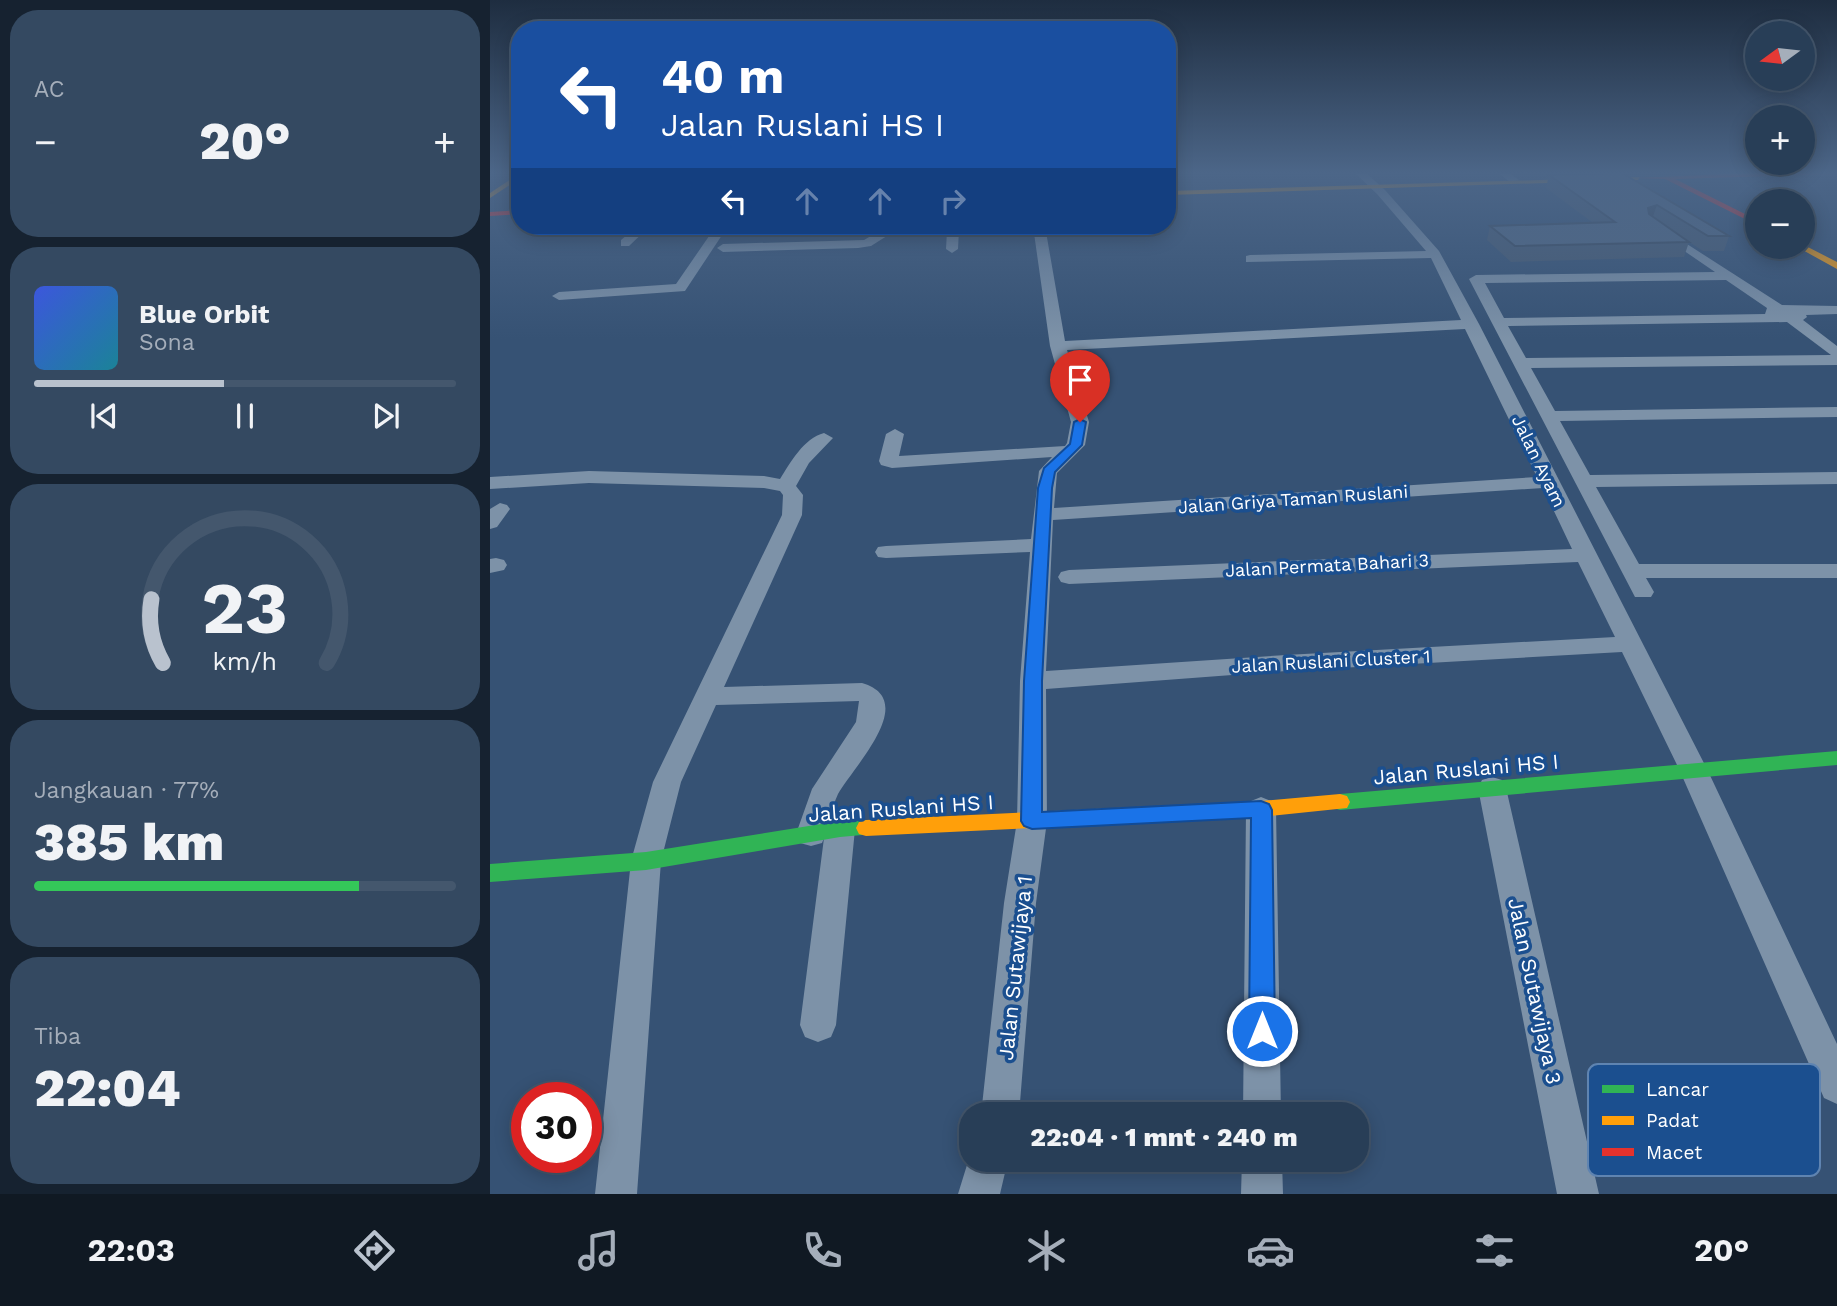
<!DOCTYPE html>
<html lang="id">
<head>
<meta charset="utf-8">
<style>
  :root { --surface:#283e57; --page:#344961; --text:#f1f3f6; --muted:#a5aeba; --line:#44576d; --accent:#b9c2ce }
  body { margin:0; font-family:"Work Sans",sans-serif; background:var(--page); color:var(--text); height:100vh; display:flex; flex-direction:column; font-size:26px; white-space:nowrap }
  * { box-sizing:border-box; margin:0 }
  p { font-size:23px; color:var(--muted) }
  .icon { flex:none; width:38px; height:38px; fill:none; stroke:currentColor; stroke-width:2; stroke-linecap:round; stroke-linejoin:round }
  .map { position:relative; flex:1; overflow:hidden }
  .side { display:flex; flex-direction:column; gap:10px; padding:10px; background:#162230; width:490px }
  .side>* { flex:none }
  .hud { position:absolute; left:21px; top:21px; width:665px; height:214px; border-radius:28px; box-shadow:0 4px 18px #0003,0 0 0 2px var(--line); background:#1a4fa0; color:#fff; overflow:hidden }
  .needle { width:46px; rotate:255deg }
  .fabs { position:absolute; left:1255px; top:21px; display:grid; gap:14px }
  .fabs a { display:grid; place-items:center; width:70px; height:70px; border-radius:50%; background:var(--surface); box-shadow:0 4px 18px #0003,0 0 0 2px var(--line); font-size:35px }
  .speed { position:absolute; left:21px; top:1082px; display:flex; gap:14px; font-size:35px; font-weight:700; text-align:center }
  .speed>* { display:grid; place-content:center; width:91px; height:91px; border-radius:50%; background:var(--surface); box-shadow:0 4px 18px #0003,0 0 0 2px var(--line); line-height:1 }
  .speed .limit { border:10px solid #d22; background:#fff; color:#111 }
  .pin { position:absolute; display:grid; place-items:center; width:60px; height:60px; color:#fff; margin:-72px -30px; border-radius:50% 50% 50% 0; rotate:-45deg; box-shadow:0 0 7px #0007 }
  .pin .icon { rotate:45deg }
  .me { position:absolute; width:77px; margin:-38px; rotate:0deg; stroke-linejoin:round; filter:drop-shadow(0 0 5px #0008) }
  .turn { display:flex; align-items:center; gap:24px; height:147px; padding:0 35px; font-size:32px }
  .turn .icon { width:91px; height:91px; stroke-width:2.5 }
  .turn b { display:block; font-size:49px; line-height:60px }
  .lanes { display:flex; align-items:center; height:66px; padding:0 35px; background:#0003; justify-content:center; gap:35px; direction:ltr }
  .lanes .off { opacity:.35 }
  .big { font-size:52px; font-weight:800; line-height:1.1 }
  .side .card { flex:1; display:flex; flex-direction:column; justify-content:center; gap:10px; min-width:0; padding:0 24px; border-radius:28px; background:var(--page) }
  .side .dial { align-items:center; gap:0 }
  .dial svg { height:182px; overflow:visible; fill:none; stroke:var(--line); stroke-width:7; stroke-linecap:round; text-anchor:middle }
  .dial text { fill:var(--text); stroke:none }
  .song { display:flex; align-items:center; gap:21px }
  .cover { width:84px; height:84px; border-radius:10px; background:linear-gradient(135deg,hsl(230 70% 55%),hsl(190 70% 35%)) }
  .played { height:7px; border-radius:4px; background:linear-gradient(90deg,var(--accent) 45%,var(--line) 45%) }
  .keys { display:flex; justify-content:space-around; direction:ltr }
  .heat { display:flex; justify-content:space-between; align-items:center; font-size:38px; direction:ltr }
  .charge { height:10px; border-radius:5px; background:linear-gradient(90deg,#34c759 77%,var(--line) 0) }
  .trip { position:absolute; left:469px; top:1102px; width:410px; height:70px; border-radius:28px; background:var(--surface); box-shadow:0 4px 18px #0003,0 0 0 2px var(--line); font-weight:800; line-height:70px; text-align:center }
  .tabs { display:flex; height:112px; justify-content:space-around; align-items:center; background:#101923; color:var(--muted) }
  .tabs .icon { width:49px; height:49px }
  .tabs .active { color:var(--accent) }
  .tabs b { font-size:32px; color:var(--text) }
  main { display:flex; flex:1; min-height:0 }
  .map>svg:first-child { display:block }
</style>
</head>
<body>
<main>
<section class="side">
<div class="card"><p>AC</p>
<div class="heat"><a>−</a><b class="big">20°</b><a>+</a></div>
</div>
<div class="card">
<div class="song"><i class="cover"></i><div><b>Blue Orbit</b><p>Sona</p></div></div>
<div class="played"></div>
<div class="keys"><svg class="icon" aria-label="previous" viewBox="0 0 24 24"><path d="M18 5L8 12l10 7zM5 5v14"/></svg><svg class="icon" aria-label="pause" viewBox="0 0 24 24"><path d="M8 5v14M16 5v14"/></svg><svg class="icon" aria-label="next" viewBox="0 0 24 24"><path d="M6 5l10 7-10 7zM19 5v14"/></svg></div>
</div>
<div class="card dial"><svg viewBox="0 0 100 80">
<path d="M14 69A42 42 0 1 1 86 69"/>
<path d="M14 69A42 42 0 0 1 9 41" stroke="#b9c2ce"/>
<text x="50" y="56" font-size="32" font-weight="700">23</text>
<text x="50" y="72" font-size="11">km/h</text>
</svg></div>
<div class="card"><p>Jangkauan · 77%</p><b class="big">385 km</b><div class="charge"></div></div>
<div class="card"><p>Tiba</p><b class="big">22:04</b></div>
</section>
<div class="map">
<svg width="1347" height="1194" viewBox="0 0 1347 1194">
  <rect width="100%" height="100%" fill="#365274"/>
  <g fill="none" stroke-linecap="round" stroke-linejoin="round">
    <path fill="#7d92a8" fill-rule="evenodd" d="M864 172H875L895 190 949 251 989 324 1217 769 1347 1044V1104L1334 1098 1189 769 1132 652 796 671 556 689 557 821 546 903 529 1115H491L514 903 527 821 530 681 540 552 396 558 388 557 385 552 388 547 396 546 541 539 549 471 562 457 402 468 391 465 389 461 396 434 405 429 414 434 409 456 575 446 577 443 581 422 560 346 543 226H555L575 341 971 320 941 258 756 262V256L760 255 936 251 887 194ZM975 329 1047 477 564 508 567 473 595 445 599 422 577 350ZM1053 488 1082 549 579 570 571 572 568 577 571 582 579 584 1088 562 1125 637 796 655 556 671 563 520Z
      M1007 172H1018L1029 180 1020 182Z
      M148 226H160L139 246H131V240Z
      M226 226H238L195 291 69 300 62 296 69 292 186 284Z
      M428 226H489L483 229 469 230 468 249 462 253 456 249 457 231 400 234 381 246 368 248 233 252 227 248 233 244 374 240 393 229Z
      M1172 228 1292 305 1347 306V314L1316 315 1317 317 1313 320 1347 346V365L1041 368 1065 411 1347 407V417L1070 421 1100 475 1347 472V484L1106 487 1149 564H1347V578H1156L1164 592 1161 597H1145L979 279 986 275 1225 272 1168 233V229ZM1236 280 1277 308 1275 314 1014 318 995 283ZM1297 322 1341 355 1036 358 1018 326Z
      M334 433 343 438 319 463 306 486 313 495 312 515 234 687 372 683C430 700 364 766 348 794 344 802 342 812 340 820L350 817 361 820 365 829 346 1025 341 1037 328 1042 315 1037 310 1025 334 838 332 843 321 846 310 843 306 834 322 789 366 722 369 701 226 705 191 782 171 861 147 1194H105L141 861 163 782 292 515 293 495 290 491 274 488 99 483 0 489V477L99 471 274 476 290 479C300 463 314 438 334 433Z
      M10 503 17 505 20 509 7 527 0 529V509Z
      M6 558 14 560 17 565 14 570 0 573V559Z
      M1002 777 1012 780 1016 788 1109 1194H1067L988 788 992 780Z
      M771 797 781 801 786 809 791 1115H753L756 809 761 801Z
      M481 1152V1160H518L510 1194H468Z
      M752 1160H792L793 1194H751Z"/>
    <path fill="#30b455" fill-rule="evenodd" d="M1347 751V765L850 810 843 808 840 802 843 796 850 794Z
      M376 820 383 822 386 828 383 834 350 837 156 870 0 882V864L156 852 350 821Z"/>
    <path fill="#ff9f0a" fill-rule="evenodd" d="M30 173V178L0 198V193Z
      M1150 177 1148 180 677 195V191Z
      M1312 244 1347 262V269L1309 248 1312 247Z
      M850 794 857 796 860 802 857 808 771 817 376 836 369 834 366 828 369 822 376 820 771 801Z"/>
    <path fill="#e5322d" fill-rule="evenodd" d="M1281 172 1347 174 1185 179 1267 220V225L1175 179 1145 178Z
      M30 210V214L0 216V212Z"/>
  </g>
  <path fill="#455971" d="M1049 172H1099V173L1053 175Z
    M1132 173 1239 236 1234 251H1213L1199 242 1194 257 1021 262 997 240 1000 226 1103 223 1056 188 1059 175Z"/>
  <path fill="#38485c" d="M1167 205 1162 219 1154 222 1158 208Z"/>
  <path fill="#506783" stroke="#38485c" stroke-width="2" d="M1132 173 1239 236H1218L1167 205 1158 208 1159 214 1199 242 1025 246 1000 226 1125 222 1059 175Z"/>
  <linearGradient id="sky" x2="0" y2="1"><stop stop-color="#1e2d40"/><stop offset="0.51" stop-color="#4c6688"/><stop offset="1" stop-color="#4c6688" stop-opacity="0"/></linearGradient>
  <rect width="1347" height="339" fill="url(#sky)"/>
  <path fill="#1a73e8" stroke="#114b97" stroke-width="2" d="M590 419 596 422 592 445 565 472 562 488 552 681V812L771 801 779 804 782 810 785 1031 781 1040 772 1044 763 1040 759 1031 761 818 542 829 534 826 531 821 534 681 548 488 554 468 580 444 584 422Z"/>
  <g text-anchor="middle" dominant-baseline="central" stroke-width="7" stroke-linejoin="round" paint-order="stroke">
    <g font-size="18" fill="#fff" stroke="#1b4f8f">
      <text transform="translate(1049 461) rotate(64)">Jalan Ayam</text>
      <text transform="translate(803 499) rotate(-4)">Jalan Griya Taman Ruslani</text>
      <text transform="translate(837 565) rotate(-3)">Jalan Permata Bahari 3</text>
      <text transform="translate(841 661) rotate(-3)">Jalan Ruslani Cluster 1</text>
    </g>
    <g font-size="21" fill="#fff" stroke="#1b4f8f">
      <text transform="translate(976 769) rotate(-5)">Jalan Ruslani HS I</text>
      <text transform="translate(411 808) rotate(-4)">Jalan Ruslani HS I</text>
      <text transform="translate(525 968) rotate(-84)">Jalan Sutawijaya 1</text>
      <text transform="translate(1045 991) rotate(78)">Jalan Sutawijaya 3</text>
    </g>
  </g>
  <rect x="1098" y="1064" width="232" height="112" rx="10" fill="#1b4f8f" stroke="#5f84b1" stroke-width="2"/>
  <rect x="1112" y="1085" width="32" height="8" fill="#30b455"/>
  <rect x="1112" y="1116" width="32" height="9" fill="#ff9f0a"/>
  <rect x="1112" y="1148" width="32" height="8" fill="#e5322d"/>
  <g font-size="19" fill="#fff">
    <text x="1156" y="1096">Lancar</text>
    <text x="1156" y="1127">Padat</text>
    <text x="1156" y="1159">Macet</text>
  </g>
</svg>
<div class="fabs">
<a><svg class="needle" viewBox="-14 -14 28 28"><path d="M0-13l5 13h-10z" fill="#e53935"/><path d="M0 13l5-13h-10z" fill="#a5aeba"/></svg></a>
<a>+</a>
<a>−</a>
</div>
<div class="speed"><div class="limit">30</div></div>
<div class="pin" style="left:590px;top:422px;background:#d93025"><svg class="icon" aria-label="arrive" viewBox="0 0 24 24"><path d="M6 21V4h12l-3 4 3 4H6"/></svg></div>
<svg class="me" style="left:772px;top:1031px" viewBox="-20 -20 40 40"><circle r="17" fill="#1a73e8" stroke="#fff" stroke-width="3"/><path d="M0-11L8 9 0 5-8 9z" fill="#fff"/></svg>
<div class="trip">22:04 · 1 mnt · 240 m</div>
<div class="hud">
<div class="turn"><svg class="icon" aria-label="left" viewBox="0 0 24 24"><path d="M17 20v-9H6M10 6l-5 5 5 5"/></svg><div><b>40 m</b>Jalan Ruslani HS I</div></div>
<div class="lanes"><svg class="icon" aria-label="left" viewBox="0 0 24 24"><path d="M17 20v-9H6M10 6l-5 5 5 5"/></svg><svg class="icon off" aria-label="ahead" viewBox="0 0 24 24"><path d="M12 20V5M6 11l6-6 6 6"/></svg><svg class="icon off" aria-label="ahead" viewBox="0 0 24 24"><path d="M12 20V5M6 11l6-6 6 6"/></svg><svg class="icon off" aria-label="right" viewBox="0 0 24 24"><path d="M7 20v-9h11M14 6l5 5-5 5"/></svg></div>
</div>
</div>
</main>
<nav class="tabs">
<b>22:03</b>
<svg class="icon active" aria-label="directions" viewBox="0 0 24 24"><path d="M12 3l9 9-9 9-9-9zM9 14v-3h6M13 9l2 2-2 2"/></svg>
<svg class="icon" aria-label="music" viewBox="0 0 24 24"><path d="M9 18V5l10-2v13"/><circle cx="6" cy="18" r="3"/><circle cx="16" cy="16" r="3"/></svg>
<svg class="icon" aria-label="phone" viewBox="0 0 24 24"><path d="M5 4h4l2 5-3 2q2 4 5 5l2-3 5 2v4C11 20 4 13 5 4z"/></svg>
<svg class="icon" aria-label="climate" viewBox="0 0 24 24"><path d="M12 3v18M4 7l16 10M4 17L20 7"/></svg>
<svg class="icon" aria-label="car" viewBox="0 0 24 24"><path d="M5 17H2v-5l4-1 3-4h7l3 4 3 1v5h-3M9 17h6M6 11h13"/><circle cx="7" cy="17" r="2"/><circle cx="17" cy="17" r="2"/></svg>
<svg class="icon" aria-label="filters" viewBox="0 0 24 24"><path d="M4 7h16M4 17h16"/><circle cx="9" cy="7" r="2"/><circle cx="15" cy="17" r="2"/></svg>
<b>20°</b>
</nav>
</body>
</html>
